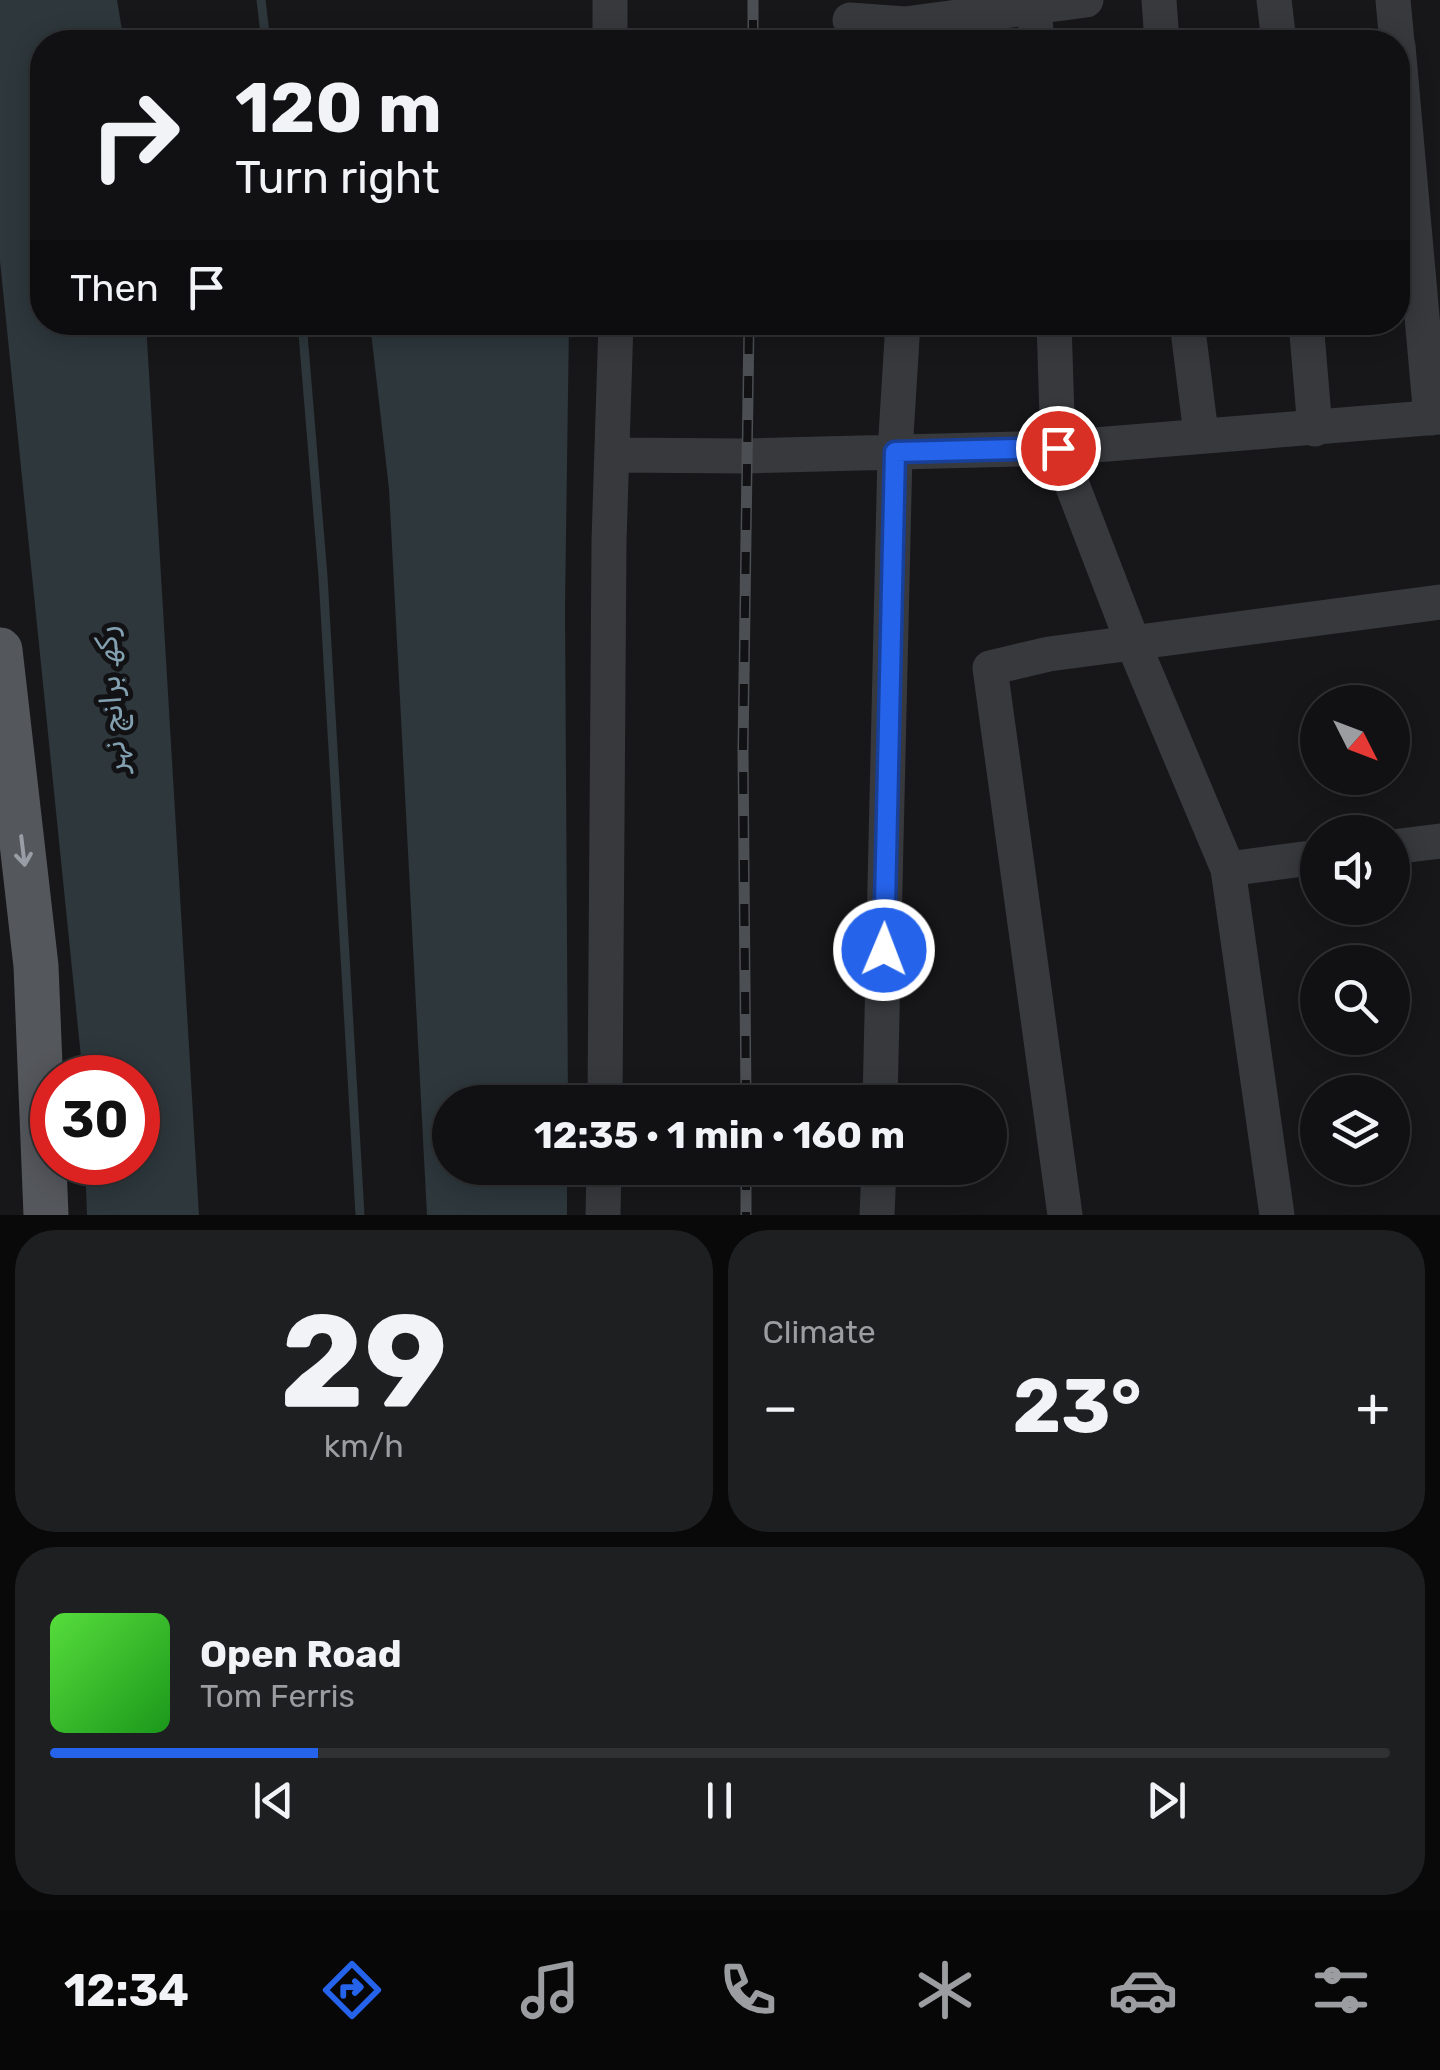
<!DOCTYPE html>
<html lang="en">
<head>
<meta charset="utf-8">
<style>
  :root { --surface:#111113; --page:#1e1f21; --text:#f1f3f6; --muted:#9c9da0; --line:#303133; --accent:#2563eb }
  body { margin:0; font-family:Rubik,"Noto Sans Arabic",sans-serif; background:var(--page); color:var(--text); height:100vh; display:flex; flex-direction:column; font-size:38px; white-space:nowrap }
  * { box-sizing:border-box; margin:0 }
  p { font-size:32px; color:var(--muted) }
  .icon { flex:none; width:55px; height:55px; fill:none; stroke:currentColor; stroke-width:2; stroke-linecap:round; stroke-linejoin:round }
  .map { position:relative; height:1215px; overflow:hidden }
  .sheet { display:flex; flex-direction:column; gap:15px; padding:15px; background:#09090a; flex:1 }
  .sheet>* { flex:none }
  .hud { position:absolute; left:30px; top:30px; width:1380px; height:305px; border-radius:40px; box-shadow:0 5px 25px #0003,0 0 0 2px var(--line); background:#111113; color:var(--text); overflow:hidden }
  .needle { width:65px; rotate:132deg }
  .controls { position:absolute; left:1300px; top:685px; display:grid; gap:20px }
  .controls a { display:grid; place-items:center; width:110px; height:110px; border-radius:50%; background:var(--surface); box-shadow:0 5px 25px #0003,0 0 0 2px var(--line); font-size:50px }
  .speed { position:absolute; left:30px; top:1055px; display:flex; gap:20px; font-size:50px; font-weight:700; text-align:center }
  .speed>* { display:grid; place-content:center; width:130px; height:130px; border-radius:50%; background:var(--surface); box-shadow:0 5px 25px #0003,0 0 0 2px var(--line); line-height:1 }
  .speed .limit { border:15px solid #d22; background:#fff; color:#111 }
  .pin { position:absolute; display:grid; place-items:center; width:85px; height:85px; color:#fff; margin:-42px; border:5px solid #fff; border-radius:50%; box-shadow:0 2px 10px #0007 }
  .me { position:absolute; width:110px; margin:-55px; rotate:1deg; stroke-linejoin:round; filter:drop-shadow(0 0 8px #0008) }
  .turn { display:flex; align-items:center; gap:35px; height:210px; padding:0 40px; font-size:45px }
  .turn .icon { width:130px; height:130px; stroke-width:2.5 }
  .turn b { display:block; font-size:70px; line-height:85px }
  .then { display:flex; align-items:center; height:95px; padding:0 40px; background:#0003; gap:20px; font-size:38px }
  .big { font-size:75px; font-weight:700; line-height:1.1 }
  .sheet .widget { flex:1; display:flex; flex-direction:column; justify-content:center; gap:15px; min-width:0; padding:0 35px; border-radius:40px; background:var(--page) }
  .sheet .dial { align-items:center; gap:0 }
  .dial b { font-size:130px; line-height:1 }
  .song { display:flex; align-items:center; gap:30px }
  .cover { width:120px; height:120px; border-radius:15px; background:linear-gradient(135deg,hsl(110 70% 55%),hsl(120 70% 35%)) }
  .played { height:10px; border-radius:5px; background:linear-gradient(90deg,var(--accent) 20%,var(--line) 20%) }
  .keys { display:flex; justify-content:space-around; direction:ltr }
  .heat { display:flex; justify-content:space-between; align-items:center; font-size:55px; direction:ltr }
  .sheet .tiles { flex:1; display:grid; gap:15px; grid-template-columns:1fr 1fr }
  .widget:last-child { grid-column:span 2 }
  .trip { position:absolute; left:432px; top:1085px; width:575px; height:100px; border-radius:50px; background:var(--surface); box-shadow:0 5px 25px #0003,0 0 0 2px var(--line); font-weight:700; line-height:100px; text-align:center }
  .tabs { display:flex; height:160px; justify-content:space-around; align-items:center; background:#070708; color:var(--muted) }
  .tabs .icon { width:70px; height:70px }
  .tabs .current { color:var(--accent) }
  .tabs b { font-size:45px; color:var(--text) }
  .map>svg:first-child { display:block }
</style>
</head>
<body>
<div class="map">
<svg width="1440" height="1215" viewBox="0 0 1440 1215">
  <rect width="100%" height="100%" fill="#171719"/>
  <path fill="#2d373c" d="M0 0H117L124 42H42V322L146 323 199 1215H87L85 1163 138 1162V1078L83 1077 0 261Z
    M370 323H569L565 607 568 1102H450V1168H567V1215H427L389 489Z"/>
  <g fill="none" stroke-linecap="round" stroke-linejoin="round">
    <path stroke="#2d373c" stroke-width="9" d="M261 0 266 42
      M302 322 323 576 360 1215"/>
    <path stroke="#38393d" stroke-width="35" d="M1159 0 1162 42
      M1274 0 1279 42
      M1393 0 1397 42
      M1034 7 1037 42
      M850 20 905 24 1086 0
      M610 42V0
      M1398 46 1431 418
      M1054 322 1058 448 1133 643 1228 869 1277 1215
      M1187 322 1201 434
      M1306 322 1315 429
      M612 455 747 456 1058 448 1440 417
      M1392 847 1440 841
      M1228 869 1318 857
      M605 1102 609 541 616 322
      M880 1102 895 452 903 322
      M603 1215 604 1168
      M877 1215 879 1168
      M1065 1215 990 668 1049 654 1440 602"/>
    <path stroke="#54575c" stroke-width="45" d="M0 650 36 966 46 1215"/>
    <g stroke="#4b4e52" stroke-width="11">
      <path id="rail" d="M753 42V0
        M746 1102 743 751 749 322
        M746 1168V1215"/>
    </g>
    <use href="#rail" stroke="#121214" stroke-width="8" stroke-dasharray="22" stroke-linecap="butt"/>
  </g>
  <defs><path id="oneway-shaft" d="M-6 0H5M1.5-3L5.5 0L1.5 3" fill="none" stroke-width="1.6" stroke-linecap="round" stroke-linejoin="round" transform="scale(2.5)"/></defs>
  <use stroke="#999da6" href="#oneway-shaft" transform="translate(23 851) rotate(83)"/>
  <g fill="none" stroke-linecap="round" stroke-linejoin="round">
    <g stroke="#184099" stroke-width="25">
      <path id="route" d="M884 950 895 452 1058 448"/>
    </g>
    <use href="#route" stroke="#2563eb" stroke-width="18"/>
  </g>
  <g text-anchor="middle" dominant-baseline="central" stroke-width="10" stroke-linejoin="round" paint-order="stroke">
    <g font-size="30" font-style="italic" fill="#83a0b1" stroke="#121214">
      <text transform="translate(111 700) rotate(-94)">رکھ برانچ نہر</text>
    </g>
  </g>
</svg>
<div class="controls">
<a><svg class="needle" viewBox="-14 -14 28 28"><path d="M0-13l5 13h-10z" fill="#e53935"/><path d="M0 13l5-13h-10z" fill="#9c9da0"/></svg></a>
<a><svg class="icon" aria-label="sound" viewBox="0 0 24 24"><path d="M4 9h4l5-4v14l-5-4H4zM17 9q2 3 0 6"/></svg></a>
<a><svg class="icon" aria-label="search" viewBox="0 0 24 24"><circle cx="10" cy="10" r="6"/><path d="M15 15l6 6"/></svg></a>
<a><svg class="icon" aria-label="layers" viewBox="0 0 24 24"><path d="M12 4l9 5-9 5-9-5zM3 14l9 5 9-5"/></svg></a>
</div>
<div class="speed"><div class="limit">30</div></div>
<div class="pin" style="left:1058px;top:448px;background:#d93025"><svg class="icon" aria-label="arrive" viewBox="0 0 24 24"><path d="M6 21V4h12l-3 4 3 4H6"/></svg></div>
<svg class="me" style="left:884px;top:950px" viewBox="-20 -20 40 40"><circle r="17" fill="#2563eb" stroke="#fff" stroke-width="3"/><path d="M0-11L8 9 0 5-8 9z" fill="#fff"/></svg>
<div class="trip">12:35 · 1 min · 160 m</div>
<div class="hud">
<div class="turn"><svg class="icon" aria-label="right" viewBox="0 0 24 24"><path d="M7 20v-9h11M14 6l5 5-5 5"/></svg><div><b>120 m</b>Turn right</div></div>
<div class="then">Then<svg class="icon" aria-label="arrive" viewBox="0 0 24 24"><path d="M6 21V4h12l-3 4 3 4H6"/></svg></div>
</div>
</div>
<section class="sheet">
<div class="tiles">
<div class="widget dial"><b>29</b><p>km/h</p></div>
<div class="widget"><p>Climate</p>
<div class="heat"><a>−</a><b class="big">23°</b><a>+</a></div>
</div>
<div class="widget">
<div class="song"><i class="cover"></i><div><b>Open Road</b><p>Tom Ferris</p></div></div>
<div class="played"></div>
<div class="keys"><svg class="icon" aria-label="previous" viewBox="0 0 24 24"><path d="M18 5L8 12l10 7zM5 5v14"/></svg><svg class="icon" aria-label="pause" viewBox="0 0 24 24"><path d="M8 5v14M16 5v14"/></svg><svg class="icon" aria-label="next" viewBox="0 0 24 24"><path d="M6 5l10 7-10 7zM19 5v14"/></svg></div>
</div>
</div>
</section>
<nav class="tabs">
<b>12:34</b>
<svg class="icon current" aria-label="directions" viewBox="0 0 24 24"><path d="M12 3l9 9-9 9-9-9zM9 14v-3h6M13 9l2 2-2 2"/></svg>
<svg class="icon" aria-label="music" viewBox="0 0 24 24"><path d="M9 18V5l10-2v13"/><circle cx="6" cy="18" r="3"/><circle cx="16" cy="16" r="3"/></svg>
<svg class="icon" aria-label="phone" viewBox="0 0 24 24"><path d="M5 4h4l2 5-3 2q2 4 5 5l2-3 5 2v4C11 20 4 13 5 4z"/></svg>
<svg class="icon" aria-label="climate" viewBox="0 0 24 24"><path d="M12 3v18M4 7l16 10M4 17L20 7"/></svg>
<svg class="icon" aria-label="car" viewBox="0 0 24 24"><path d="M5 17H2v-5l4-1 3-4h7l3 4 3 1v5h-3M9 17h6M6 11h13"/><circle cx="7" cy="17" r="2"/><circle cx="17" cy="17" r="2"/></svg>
<svg class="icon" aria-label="filters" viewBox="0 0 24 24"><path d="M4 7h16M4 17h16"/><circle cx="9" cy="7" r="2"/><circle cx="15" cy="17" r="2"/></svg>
</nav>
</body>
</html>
